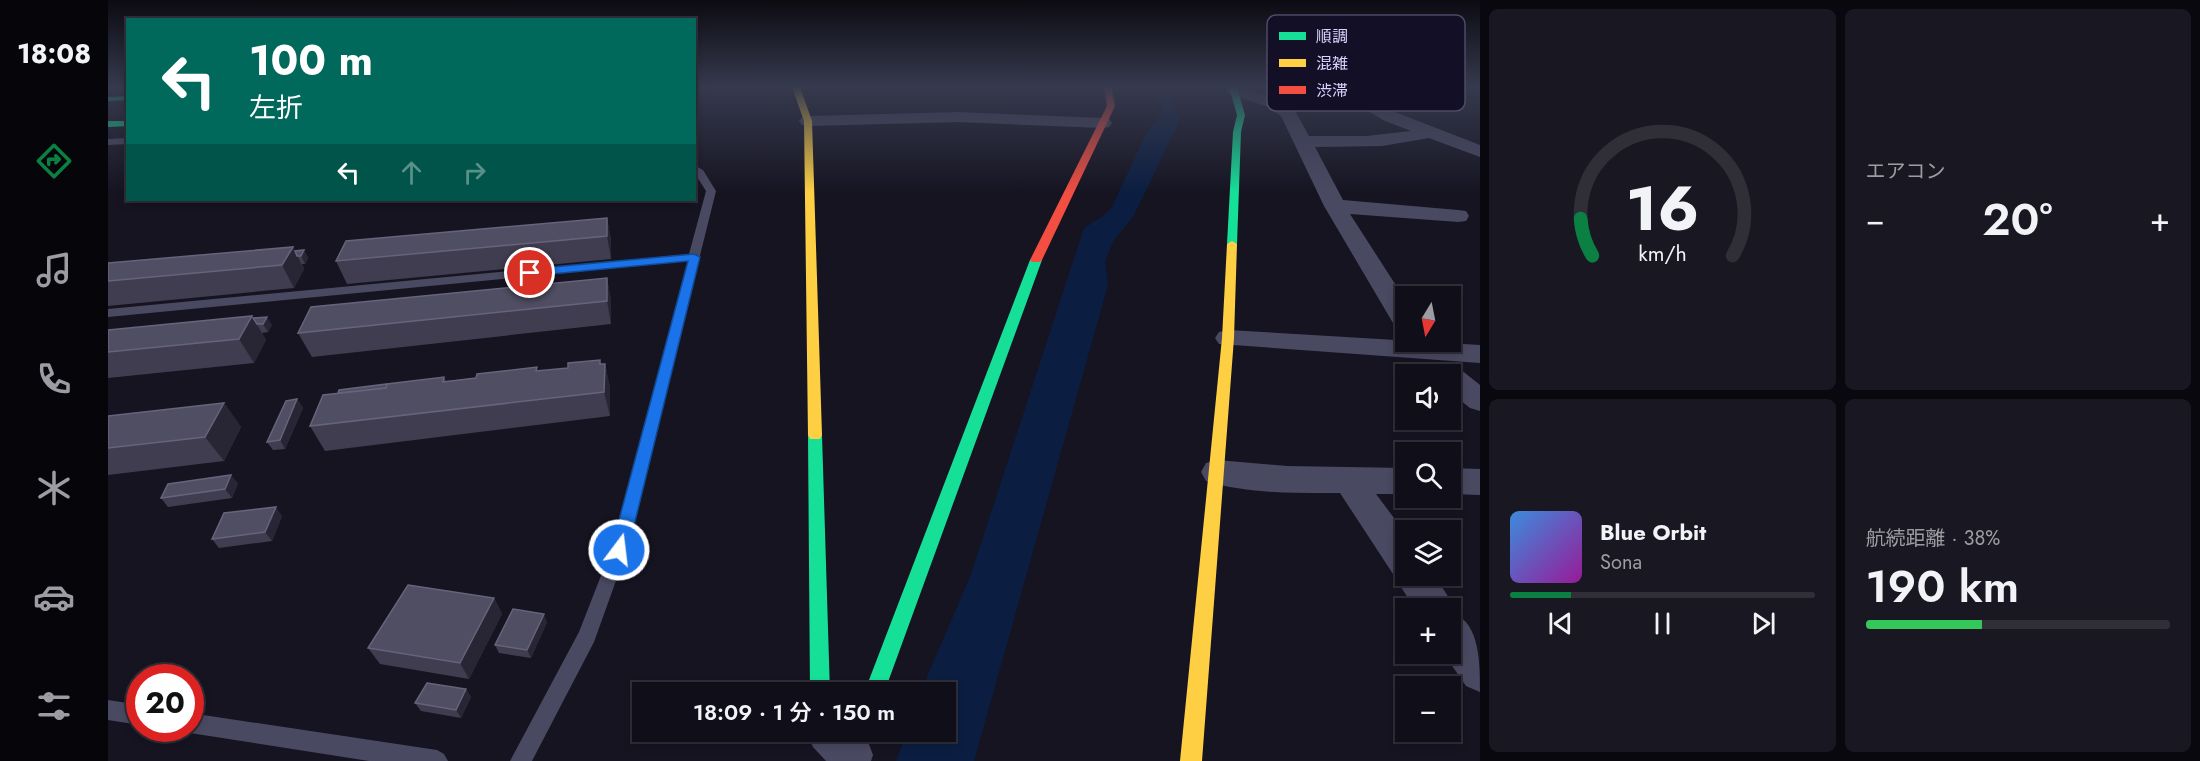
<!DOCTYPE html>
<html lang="ja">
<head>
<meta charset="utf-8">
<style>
  :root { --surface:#100f19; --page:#191822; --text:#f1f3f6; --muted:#9c9ca2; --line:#302f38; --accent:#0b8043 }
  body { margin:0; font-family:Jost,"Noto Sans JP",sans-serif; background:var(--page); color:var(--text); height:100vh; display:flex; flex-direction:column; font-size:22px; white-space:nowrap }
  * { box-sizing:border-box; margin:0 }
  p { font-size:20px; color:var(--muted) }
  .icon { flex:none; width:33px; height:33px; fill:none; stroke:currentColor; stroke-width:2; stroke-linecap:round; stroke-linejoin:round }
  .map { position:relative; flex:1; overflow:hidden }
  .drawer { display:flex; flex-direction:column; gap:9px; padding:9px; background:#09080e; width:720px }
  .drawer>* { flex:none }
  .top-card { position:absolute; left:18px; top:18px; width:570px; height:183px; border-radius:0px; box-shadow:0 3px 9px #0003,0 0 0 2px var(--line); background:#00695c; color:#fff; overflow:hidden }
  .needle { width:39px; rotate:190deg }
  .tools { position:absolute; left:1287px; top:286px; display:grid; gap:12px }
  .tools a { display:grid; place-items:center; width:66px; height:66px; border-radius:0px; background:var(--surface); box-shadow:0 3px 9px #0003,0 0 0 2px var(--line); font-size:30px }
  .speed { position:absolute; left:18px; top:664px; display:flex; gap:12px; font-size:30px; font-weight:700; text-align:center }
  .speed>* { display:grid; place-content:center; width:78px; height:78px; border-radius:50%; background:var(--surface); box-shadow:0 3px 9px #0003,0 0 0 2px var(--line); line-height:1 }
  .speed .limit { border:9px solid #d22; background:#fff; color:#111 }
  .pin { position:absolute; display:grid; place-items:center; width:51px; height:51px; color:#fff; margin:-26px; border:3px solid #fff; border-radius:50%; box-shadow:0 2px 6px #0007 }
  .me { position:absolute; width:66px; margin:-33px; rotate:15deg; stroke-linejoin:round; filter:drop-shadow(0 0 4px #0008) }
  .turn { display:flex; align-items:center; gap:21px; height:126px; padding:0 24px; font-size:27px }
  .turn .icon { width:78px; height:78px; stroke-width:2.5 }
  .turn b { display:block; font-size:42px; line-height:51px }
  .lanes { display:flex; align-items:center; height:57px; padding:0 24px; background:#0003; justify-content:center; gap:30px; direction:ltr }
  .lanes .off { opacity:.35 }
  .big { font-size:45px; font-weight:600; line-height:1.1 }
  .drawer .tile { flex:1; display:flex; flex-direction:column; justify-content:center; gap:9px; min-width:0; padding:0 21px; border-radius:9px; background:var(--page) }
  .drawer .dial { align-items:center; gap:0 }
  .dial svg { height:156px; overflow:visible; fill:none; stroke:var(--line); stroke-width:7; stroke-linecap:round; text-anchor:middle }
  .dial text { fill:var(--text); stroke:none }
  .song { display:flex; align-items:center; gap:18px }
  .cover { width:72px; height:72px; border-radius:9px; background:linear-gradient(135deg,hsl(210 70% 55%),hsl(300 70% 35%)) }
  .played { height:6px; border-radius:3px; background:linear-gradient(90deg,var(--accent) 20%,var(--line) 20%) }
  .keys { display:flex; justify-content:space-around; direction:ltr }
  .heat { display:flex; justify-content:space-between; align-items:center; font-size:33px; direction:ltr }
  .charge { height:9px; border-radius:4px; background:linear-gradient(90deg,#34c759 38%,var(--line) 0) }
  .drawer .tiles { flex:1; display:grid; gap:9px; grid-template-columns:repeat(2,1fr) }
  .trip { position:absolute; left:524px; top:682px; width:324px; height:60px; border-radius:0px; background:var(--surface); box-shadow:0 3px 9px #0003,0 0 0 2px var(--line); font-weight:600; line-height:60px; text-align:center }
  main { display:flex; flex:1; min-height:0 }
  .dock { display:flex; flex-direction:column; width:108px; justify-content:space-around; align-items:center; background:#06060a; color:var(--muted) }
  .dock .icon { width:42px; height:42px }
  .dock .selected { color:var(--accent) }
  .dock b { font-size:27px; color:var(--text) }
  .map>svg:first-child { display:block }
</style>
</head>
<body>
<main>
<nav class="dock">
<b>18:08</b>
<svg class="icon selected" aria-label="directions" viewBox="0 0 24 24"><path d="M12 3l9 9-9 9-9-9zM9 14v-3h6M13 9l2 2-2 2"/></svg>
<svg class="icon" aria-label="music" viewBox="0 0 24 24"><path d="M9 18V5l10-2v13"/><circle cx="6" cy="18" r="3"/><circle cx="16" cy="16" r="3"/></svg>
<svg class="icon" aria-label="phone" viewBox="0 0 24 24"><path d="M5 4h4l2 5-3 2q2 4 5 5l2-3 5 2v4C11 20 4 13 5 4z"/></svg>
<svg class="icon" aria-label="climate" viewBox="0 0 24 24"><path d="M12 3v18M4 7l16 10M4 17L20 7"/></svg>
<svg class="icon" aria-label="car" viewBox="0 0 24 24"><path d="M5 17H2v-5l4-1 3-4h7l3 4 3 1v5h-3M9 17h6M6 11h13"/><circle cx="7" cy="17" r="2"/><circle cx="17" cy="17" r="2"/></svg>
<svg class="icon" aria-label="filters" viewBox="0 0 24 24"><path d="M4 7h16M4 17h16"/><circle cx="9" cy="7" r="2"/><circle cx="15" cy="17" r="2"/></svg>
</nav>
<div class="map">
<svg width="1372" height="761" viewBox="0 0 1372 761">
  <rect width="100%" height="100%" fill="#161421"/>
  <path fill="#0b1e41" d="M1044 87H1058L1072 120 1025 217 1006 240 997 261 1000 285 866 761H788L799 732H837V693H812L862 577 976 228 995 216 1004 207 1038 133 1052 116 1055 109Z"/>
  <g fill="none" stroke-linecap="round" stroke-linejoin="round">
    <path fill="#4a4962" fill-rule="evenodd" d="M20 138V144L0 145V139Z
      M586 165 595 170 608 191 519 550 486 642 424 761H402L471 632 503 550 580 261 0 317V309L581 254 598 191 586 172Z
      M0 700 32 705V725L0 720Z
      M82 713 329 750 336 754 340 761H261L82 733 74 729H82Z"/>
    <path fill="#4a4962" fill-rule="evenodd" d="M1128 87 1170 98 1186 109 1201 136H1258L1303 131 1275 120 1221 87H1240L1287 112 1372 145V157L1321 138 1274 146 1207 147 1235 200 1350 210 1358 211 1361 216 1358 221 1350 222 1242 214 1298 301V331L1289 329 1285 323 1216 206 1173 116 1158 106 1120 94 1118 91 1120 88Z
      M851 112 995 118 1001 119 1004 123 1001 127 995 128 851 122 700 126 694 125 691 121 694 117 700 116Z
      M1120 330 1372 345V363L1111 344 1107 338 1111 332Z
      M1342 367 1352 369 1372 385V411L1362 408 1342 392V375H1328L1332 369Z
      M1109 460 1179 466 1298 468V494H1268L1298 534V576H1327L1348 609 1346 613C1372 625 1372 663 1372 692L1358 686 1336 654H1342V609H1307L1293 587 1288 575 1285 574 1232 493C1188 493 1139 494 1098 481L1093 472 1098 463Z
      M1342 468 1372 469V495L1342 494Z
      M698 732H751L759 739 765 755 763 761H718L705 747Z"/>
    <path fill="#16e098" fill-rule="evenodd" d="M1121 87H1129L1137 115 1133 132 1129 244 1124 247 1119 244 1125 132 1129 115Z
      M20 96V100L0 101V97Z
      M0 121H20V126L0 127Z
      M928 257 934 260 776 693H756L922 260Z
      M707 430 712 431 714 435 722 693H702L700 435 702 431Z"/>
    <path fill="#ffcf43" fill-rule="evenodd" d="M684 87H692L704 121 714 435 712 439H702L700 435 696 121Z
      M1124 241 1129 244 1126 338 1094 761H1072L1114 338 1119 244Z"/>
    <path fill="#f24e42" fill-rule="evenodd" d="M996 87H1004L1007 106 934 260 932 262H924L922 260 999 106Z"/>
  </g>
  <path fill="#403d50" d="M499 218 503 240V259L239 284 228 261Z
    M185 247 187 251 196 250 200 258 197 264H194L196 269 186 288 0 306V263Z
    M499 278 503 301V324L204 357 190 333Z
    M145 318 164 325 160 332 154 333 158 340 146 363 0 378V330Z
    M497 364 502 388V416L217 451 202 426 230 393 336 377 338 381Z
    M189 399 195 408 177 449 165 450 159 442Z
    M116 403 133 427 116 461 0 475V416Z
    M130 483 124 498 60 507 53 498Z
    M174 516 164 541 111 548 104 539Z
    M386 598 394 614 361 679 272 664 260 648Z
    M439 622 423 658 391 653 387 645Z
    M358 689 363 697 353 718 313 711 307 703Z"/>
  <path fill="#282635" d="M499 218 503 240V259L499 236Z
    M185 247 196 269 186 288 174 265Z
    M196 250 200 258 197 264 193 256Z
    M499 278 503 301V324L499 301Z
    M144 316 158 340 146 363 131 339Z
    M159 317 164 325 160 332 155 324Z
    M492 360 496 380 497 364 502 388V416L496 392Z
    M189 399 195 408 177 449 172 440Z
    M116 403 133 427 116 461 97 437Z
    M123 475 130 483 124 498 117 489Z
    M168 507 174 516 164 541 157 532Z
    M386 598 394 614 361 679 352 663Z
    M436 614 439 622 423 658 419 650Z
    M358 689 363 697 353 718 348 710Z"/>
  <path fill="#504e63" stroke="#66637b" stroke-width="1.5" d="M499 218V236L228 261 238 241Z
    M185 247 174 265 0 281V263Z
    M196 250 193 256H189L187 251Z
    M499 278V301L190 333 203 307Z
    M144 316 131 339 0 352V330Z
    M159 317 155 324H149L145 318Z
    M492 360V364H497L496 392 202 426 215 395 278 388 279 384 336 377 335 382 368 378 369 374 429 367 428 371 460 368V363Z
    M279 384 278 388 230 393 231 390Z
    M189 399 172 440 159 442 178 401Z
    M116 403 97 437 0 448V416Z
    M123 475 117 489 53 498 60 484Z
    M168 507 157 532 104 539 116 513Z
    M300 585 386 598 352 663 260 648Z
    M405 609 436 614 419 650 387 645Z
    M319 683 358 689 348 710 307 703Z"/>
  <linearGradient id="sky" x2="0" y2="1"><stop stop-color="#0c0b12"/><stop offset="0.45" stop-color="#363a4e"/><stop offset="1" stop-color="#363a4e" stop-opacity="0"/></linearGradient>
  <rect width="1372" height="193" fill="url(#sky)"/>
  <path fill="#1a73e8" stroke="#114b97" stroke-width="1.5" d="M586 254 592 257 520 550 517 555 511 558 505 555 503 550 580 261 422 276 416 273 422 269Z"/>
  <rect x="1159" y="15" width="198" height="96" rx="9" fill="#130f26" stroke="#4e4a67" stroke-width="1.5"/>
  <rect x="1171" y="32" width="27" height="8" fill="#16e098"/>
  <rect x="1171" y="59" width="27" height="8" fill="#ffcf43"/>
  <rect x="1171" y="86" width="27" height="8" fill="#f24e42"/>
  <g font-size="16" fill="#d9d4ff">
    <text x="1208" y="42">順調</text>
    <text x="1208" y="69">混雑</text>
    <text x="1208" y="96">渋滞</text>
  </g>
</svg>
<div class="tools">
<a><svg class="needle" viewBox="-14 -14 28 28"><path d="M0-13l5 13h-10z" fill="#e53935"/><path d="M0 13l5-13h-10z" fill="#9c9ca2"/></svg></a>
<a><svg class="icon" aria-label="sound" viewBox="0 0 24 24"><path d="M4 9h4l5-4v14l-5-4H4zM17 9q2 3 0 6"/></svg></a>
<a><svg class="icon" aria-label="search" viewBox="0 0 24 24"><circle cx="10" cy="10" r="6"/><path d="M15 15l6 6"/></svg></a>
<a><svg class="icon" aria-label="layers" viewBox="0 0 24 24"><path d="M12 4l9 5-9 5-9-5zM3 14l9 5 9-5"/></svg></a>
<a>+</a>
<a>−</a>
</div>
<div class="speed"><div class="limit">20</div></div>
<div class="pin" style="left:422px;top:273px;background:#d93025"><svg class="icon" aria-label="arrive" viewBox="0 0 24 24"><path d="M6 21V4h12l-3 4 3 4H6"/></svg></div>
<svg class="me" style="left:511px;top:550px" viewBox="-20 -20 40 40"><circle r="17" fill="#1a73e8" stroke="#fff" stroke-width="3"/><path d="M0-11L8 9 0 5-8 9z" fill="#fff"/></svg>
<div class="trip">18:09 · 1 分 · 150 m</div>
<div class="top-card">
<div class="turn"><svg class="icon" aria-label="left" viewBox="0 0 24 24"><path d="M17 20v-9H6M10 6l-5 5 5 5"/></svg><div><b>100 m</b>左折</div></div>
<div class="lanes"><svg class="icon" aria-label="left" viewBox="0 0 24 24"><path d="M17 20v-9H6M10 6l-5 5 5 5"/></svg><svg class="icon off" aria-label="ahead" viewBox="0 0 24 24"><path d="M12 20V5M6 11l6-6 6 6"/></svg><svg class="icon off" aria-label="right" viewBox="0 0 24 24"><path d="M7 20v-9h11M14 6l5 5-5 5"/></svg></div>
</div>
</div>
<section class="drawer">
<div class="tiles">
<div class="tile dial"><svg viewBox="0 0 100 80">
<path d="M14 69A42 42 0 1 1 86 69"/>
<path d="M14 69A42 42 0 0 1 8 50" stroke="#0b8043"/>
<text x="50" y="56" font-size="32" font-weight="700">16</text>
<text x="50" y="72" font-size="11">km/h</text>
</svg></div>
<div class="tile"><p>エアコン</p>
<div class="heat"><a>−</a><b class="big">20°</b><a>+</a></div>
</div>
<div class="tile">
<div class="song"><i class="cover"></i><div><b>Blue Orbit</b><p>Sona</p></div></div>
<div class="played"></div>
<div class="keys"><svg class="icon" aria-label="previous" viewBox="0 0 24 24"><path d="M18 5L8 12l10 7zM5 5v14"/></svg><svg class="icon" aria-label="pause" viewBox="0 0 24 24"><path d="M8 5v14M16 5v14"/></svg><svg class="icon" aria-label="next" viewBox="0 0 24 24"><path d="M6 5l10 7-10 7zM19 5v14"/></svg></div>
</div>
<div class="tile"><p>航続距離 · 38%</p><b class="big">190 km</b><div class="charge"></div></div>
</div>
</section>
</main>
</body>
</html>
